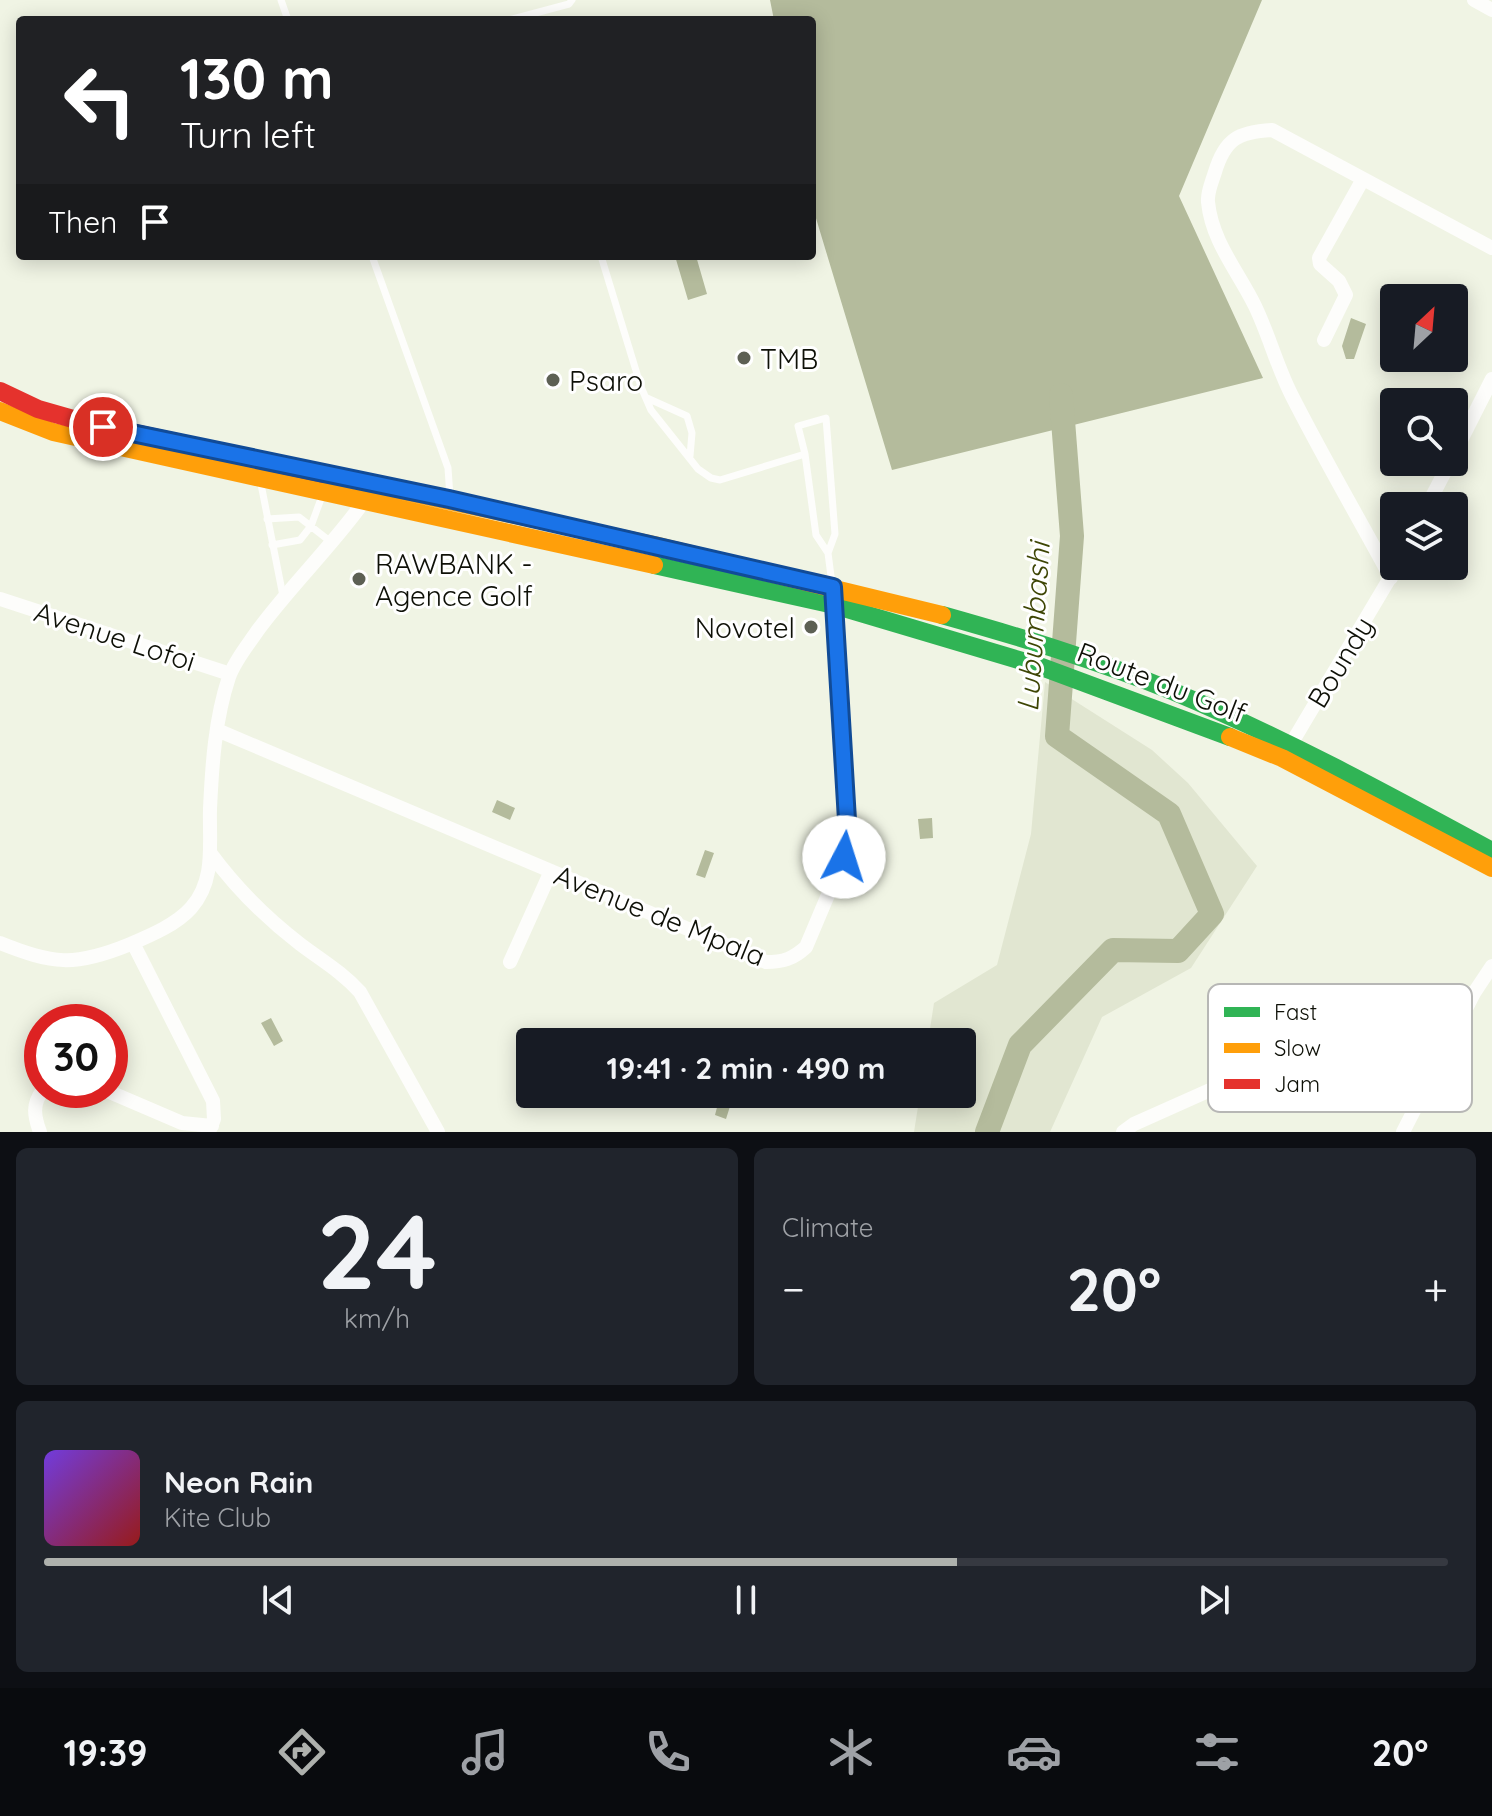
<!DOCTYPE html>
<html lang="en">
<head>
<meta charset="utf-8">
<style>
  :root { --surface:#171b24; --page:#20242c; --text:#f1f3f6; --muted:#9ea1a6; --line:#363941; --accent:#aeb1ad }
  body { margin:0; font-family:Quicksand,sans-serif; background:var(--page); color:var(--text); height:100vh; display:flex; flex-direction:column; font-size:30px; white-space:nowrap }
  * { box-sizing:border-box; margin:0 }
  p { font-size:26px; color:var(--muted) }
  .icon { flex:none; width:44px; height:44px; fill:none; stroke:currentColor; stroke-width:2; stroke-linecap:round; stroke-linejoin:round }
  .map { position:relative; height:1132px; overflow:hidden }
  .details { display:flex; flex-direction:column; gap:16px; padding:16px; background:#0d0f14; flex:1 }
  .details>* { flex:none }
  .top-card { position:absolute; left:16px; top:16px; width:800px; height:244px; border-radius:8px; box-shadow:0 4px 20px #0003; background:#202124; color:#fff; overflow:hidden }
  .needle { width:52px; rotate:26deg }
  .controls { position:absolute; left:1380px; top:284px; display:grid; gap:16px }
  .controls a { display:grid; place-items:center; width:88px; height:88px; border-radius:8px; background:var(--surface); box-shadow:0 4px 20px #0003; font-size:40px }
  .speed { position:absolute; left:24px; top:1004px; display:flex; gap:16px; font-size:40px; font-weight:700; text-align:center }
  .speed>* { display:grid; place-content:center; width:104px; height:104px; border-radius:50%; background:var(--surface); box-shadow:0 4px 20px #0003; line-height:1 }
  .speed .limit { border:12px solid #d22; background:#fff; color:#111 }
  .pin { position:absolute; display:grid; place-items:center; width:68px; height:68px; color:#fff; margin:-34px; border:4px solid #fff; border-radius:50%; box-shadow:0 2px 8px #0007 }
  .me { position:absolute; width:88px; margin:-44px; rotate:5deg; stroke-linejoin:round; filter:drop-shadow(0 0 6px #0008) }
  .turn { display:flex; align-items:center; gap:28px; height:168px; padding:0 32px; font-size:36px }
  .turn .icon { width:104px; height:104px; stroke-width:2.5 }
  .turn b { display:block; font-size:56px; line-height:68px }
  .then { display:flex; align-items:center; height:76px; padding:0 32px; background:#0003; gap:16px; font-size:30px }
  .big { font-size:60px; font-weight:800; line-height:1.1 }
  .details .card { flex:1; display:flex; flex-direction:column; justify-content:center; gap:12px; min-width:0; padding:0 28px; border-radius:12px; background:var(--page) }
  .details .dial { align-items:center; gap:0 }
  .dial b { font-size:104px; line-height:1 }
  .song { display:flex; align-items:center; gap:24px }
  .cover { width:96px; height:96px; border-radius:12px; background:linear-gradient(135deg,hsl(260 70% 55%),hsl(0 70% 35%)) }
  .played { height:8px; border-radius:4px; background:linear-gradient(90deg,var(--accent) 65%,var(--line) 65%) }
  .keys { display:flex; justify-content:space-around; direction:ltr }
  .heat { display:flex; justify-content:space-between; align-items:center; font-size:44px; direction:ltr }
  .details .tiles { flex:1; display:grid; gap:16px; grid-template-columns:1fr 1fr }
  .card:last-child { grid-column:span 2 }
  .trip { position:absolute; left:516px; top:1028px; width:460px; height:80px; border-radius:8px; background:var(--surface); box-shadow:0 4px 20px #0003; font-weight:800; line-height:80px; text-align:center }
  .menu { display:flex; height:128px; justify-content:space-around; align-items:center; background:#090b0e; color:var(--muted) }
  .menu .icon { width:56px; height:56px }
  .menu .selected { color:var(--accent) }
  .menu b { font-size:36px; color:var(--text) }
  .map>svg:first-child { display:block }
</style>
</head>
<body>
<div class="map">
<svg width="1492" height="1132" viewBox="0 0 1492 1132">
  <rect width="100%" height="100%" fill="#f0f4e4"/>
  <path fill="#e1e6d1" d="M1045 682 1152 750 1188 783 1257 866 1191 968 1102 1017 1050 1132H914L920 1094H962V1042H928L934 1003 997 965 1031 834Z"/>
  <path fill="#b4bb9c" d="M770 0H1262L1179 196 1263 378 892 470 812 205V20H774Z
    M675 256H696L707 294 688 300Z
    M1351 318 1366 324 1354 359H1346L1342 346Z
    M497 800 515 808 510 820 492 812Z
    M932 818 933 838 920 839 918 819Z
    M705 850 714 853 705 878 696 875Z
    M271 1018 283 1041 274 1046 261 1023Z
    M720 1096 732 1100 726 1119 715 1115Z"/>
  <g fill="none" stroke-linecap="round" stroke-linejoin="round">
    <path stroke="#b4bb9c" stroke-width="24" d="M987 1132 1020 1045 1113 950 1178 951 1212 914 1169 814 1057 736 1072 536 1061 395"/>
    <path stroke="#fdfdfb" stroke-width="7" d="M281 0 288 20
      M509 20 569 4 572 0
      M372 256 448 468 450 497
      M601 256 641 387 651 410 698 469 711 478 720 480 805 454
      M647 398 687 416 692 433 690 456
      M260 479 283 596
      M267 519 299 517 331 542
      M272 545 300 540 311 526 322 496
      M828 553 816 535 805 454 798 426 826 418 835 534 828 553 832 584"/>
    <path stroke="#fdfdfb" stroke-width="14" d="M1474 0 1492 10
      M1324 340 1346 295 1339 281 1320 264 1319 258 1363 179
      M1454 454 1492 379
      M1427 506 1450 462
      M1391 578C1358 517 1323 457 1292 396 1277 367 1269 335 1255 306 1238 271 1212 242 1208 202 1207 192 1212 182 1215 172 1225 139 1238 132 1272 130L1492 248
      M0 599 230 674
      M217 730 766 962C783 962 793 959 806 947L844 857 847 838 833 597
      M1287 751 1397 566
      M211 854C237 889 266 918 300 944 321 960 342 972 360 992L438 1132
      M0 943C53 964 74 967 128 945 149 936 176 925 191 908 216 880 209 843 210 809 212 765 215 719 229 677 235 660 248 645 258 630 289 588 327 551 359 508L365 492
      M133 943 213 1101 214 1119 209 1132
      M510 962 551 871
      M105 1090 182 1123 212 1126
      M40 1132C34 1116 32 1104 43 1090
      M1123 1132 1134 1124C1190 1099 1246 1074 1302 1049 1356 1025 1414 992 1474 993
      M1403 1132 1474 993 1492 966"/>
    <path stroke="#30b455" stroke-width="18" d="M654 565 834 605 1039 666 1230 737
      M942 615C1020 637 1097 660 1172 691 1282 737 1387 794 1492 851"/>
    <path stroke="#ff9f0a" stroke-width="18" d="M0 411 53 432 654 565
      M324 474 654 545 942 615
      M1230 737 1282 758 1492 868"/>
    <path stroke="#e5322d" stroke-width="18" d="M0 391 38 409 80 421 324 474"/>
  </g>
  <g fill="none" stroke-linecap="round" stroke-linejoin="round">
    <g stroke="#114b97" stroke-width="20">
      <path id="route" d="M103 427 449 499 833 587 847 820 844 857"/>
    </g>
    <use href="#route" stroke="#1a73e8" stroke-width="14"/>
  </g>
  <g fill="#5d6054" stroke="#fff" stroke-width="3">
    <circle cx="744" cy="358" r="8"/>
    <circle cx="553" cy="380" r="8"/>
    <circle cx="359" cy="579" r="8"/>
    <circle cx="811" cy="627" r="8"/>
  </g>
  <g text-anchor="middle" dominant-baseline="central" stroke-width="6" stroke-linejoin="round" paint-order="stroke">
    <g font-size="28" fill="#0e1007" stroke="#fff" text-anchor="start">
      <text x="760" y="358">TMB</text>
      <text x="569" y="380">Psaro</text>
      <text x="375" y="563">RAWBANK -<tspan x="375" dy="32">Agence Golf</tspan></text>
      <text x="795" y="627" text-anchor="end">Novotel</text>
    </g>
    <g font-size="28" fill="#0e1007" stroke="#fff">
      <text transform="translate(115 636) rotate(18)">Avenue Lofoi</text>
      <text transform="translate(1340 662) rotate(-59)">Boundy</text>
      <text transform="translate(1162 682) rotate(21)">Route du Golf</text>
      <text transform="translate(660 915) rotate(22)">Avenue de Mpala</text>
    </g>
    <g font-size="30" font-style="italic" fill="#3e4605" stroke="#fff">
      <text transform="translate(1033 627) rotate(-86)">Lubumbashi</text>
    </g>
  </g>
  <rect x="1208" y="984" width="264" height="128" rx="12" fill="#fff" stroke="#b7b7b5" stroke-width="2"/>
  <rect x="1224" y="1007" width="36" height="10" fill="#30b455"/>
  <rect x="1224" y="1043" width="36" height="10" fill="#ff9f0a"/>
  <rect x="1224" y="1079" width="36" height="10" fill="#e5322d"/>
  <g font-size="22" fill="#0e1007">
    <text x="1274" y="1020">Fast</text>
    <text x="1274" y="1056">Slow</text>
    <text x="1274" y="1092">Jam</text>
  </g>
</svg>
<div class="controls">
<a><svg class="needle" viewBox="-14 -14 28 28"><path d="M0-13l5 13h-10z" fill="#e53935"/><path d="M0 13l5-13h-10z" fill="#9ea1a6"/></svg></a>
<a><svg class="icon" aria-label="search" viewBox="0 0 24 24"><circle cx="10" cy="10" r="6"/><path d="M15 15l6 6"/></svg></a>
<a><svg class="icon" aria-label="layers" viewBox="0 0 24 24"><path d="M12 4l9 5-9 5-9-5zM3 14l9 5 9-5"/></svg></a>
</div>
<div class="speed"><div class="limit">30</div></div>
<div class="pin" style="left:103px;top:427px;background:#d93025"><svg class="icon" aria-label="arrive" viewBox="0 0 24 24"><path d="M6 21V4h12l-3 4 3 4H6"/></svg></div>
<svg class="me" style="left:844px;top:857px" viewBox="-20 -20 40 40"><circle r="19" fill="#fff"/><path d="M0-13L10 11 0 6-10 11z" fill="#1a73e8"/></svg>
<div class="trip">19:41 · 2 min · 490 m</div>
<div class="top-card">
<div class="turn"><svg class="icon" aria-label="left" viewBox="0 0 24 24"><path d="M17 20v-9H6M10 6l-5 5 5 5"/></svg><div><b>130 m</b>Turn left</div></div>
<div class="then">Then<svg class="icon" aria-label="arrive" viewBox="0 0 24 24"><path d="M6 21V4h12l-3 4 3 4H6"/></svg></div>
</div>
</div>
<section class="details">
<div class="tiles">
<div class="card dial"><b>24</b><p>km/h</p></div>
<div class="card"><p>Climate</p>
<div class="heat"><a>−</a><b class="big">20°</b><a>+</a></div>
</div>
<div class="card">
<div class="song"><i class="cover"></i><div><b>Neon Rain</b><p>Kite Club</p></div></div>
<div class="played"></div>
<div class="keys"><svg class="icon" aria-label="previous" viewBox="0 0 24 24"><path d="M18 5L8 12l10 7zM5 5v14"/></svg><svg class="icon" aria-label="pause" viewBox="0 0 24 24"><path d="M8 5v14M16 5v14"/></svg><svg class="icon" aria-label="next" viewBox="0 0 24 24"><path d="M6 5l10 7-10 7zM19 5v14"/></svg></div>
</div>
</div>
</section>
<nav class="menu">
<b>19:39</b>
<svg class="icon selected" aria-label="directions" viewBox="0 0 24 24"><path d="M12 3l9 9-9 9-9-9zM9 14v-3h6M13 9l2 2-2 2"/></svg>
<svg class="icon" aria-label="music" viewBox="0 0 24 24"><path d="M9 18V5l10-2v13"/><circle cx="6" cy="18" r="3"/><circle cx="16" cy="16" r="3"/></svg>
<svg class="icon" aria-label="phone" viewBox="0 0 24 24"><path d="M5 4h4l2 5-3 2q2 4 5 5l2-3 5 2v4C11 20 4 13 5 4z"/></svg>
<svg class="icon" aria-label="climate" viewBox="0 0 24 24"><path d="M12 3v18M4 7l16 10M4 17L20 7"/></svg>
<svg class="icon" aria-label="car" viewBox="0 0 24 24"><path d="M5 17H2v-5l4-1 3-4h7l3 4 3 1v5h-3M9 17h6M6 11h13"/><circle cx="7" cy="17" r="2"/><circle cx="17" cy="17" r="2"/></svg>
<svg class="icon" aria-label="filters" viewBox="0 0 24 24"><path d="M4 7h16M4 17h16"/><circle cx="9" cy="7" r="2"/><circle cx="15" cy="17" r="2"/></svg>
<b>20°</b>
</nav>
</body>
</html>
